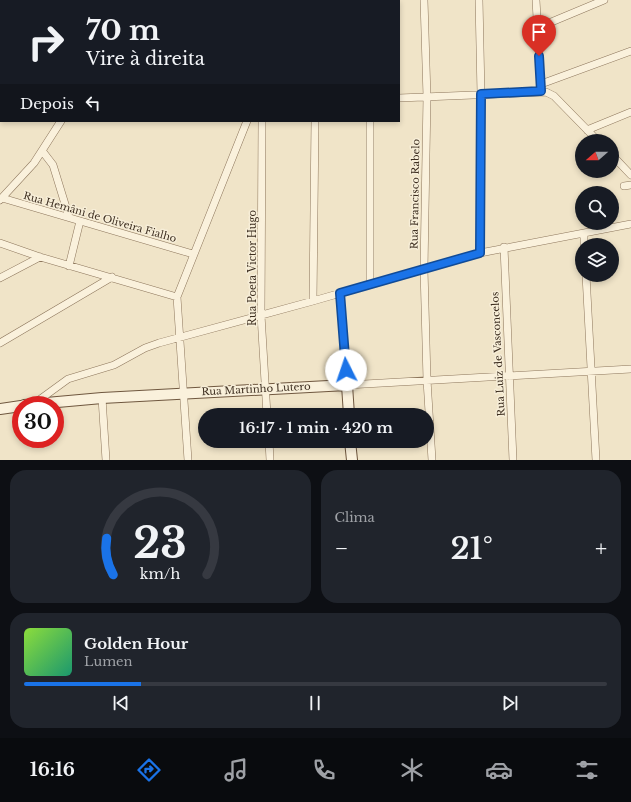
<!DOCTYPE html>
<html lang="pt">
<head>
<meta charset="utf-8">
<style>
  :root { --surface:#171b24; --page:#20242c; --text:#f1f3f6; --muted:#9ea1a6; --line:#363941; --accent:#1a73e8 }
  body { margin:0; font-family:"Libre Baskerville",serif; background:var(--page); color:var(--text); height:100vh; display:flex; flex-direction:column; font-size:15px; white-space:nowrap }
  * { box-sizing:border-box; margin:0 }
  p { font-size:13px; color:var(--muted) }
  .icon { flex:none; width:22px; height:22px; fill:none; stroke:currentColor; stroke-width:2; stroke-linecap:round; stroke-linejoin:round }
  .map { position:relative; height:460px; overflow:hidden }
  .panel { display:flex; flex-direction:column; gap:10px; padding:10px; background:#0d0f14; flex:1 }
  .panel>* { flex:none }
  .banner { position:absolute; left:0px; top:0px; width:400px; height:122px; box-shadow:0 2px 6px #0003; background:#171b24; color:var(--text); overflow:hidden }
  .needle { width:26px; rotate:250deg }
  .buttons { position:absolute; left:575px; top:134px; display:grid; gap:8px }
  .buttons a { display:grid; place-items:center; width:44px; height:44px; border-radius:50%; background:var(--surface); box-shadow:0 2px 6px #0003; font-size:20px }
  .speed { position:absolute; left:12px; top:396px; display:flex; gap:8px; font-size:20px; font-weight:700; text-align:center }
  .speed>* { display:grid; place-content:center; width:52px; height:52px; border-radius:50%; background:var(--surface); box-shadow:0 2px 6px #0003; line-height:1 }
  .speed .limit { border:6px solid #d22; background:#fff; color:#111 }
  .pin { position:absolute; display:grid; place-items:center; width:34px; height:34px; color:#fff; margin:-41px -17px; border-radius:50% 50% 50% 0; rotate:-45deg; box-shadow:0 0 4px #0007 }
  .pin .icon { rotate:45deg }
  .me { position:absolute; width:44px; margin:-22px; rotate:356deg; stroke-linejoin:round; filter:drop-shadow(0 0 3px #0008) }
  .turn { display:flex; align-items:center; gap:14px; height:84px; padding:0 20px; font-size:18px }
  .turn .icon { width:52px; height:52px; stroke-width:2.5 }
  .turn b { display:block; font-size:28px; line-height:34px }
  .then { display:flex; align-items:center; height:38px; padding:0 20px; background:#0003; gap:8px; font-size:15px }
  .big { font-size:30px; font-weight:600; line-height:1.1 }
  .panel .widget { flex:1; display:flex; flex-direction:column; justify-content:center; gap:6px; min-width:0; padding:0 14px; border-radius:16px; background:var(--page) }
  .panel .dial { align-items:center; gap:0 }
  .dial svg { height:104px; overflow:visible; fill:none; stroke:var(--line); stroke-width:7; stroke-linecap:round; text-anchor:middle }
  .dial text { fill:var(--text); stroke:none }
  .song { display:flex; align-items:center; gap:12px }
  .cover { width:48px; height:48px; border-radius:6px; background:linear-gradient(135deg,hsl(90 70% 55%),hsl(160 70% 35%)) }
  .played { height:4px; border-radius:2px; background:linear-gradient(90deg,var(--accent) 20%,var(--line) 20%) }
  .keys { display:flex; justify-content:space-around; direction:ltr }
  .heat { display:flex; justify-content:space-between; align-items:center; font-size:22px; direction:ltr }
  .panel .tiles { flex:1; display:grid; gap:10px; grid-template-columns:1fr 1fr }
  .widget:last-child { grid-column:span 2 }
  .trip { position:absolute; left:198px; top:408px; width:236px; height:40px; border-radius:20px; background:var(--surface); box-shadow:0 2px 6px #0003; font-weight:600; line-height:40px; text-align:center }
  .dock { display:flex; height:64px; justify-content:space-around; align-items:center; background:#090b0e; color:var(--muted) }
  .dock .icon { width:28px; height:28px }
  .dock .on { color:var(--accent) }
  .dock b { font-size:18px; color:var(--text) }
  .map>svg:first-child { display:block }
</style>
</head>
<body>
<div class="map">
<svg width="631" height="460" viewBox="0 0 631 460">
  <rect width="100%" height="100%" fill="#f0e4c8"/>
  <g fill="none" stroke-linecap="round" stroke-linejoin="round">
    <g stroke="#8d765c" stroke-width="8">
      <path id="street" d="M368 0V1
        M424 0 427 97 424 269 427 380 432 460
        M479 0 481 94 480 253
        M536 0 541 88
        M11 1 12 0
        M97 1 98 0
        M152 1 153 0
        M0 13 1 12
        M537 28 604 0
        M541 84 631 51
        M0 87 1 88
        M399 98 546 92 554 96 598 141
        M0 110 1 109
        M262 121 261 315 267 415
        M587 130 631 112
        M43 152 53 165 69 217
        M612 155 631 175
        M624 186 631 185
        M2 198 193 254
        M0 200 34 163 61 121
        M584 234V245
        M0 243 40 257 177 297
        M504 247 513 460
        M69 266 80 221
        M586 275 596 460
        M0 278 40 257
        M370 284V121
        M340 293 347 385 631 369
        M313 301 315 121
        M0 343 112 277
        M102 398 106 460
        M35 403 68 379 114 365 145 348 159 343 313 301 480 253 631 224
        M269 441 270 460
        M188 460 177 297 247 121"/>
    </g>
    <g stroke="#6f573f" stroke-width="12">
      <path id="secondary" d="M24 405 102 398 347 385 349 415
        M0 409 21 406
        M350 441 352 460"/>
    </g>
    <use href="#street" stroke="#faf1dc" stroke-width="7"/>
    <use href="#secondary" stroke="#faf1dc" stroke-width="10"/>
  </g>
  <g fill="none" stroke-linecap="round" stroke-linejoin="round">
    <g stroke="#114b97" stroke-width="10">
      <path id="route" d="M346 370 340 293 480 253 481 94 541 91 539 56"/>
    </g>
    <use href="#route" stroke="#1a73e8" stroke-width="7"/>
  </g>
  <g text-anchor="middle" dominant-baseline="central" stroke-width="3" stroke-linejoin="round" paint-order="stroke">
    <g font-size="10" fill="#3d2e20" stroke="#f7eed8">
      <text transform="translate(415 194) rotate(-89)">Rua Francisco Rabelo</text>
      <text transform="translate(100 217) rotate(16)">Rua Hemâni de Oliveira Fialho</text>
      <text transform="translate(252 268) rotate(-90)">Rua Poeta Victor Hugo</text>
      <text transform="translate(498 354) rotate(-93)">Rua Luiz de Vasconcelos</text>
      <text transform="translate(256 389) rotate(-3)">Rua Martinho Lutero</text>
    </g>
  </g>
</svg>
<div class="buttons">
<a><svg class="needle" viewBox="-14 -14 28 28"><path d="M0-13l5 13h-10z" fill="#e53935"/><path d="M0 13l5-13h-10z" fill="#9ea1a6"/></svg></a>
<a><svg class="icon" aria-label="search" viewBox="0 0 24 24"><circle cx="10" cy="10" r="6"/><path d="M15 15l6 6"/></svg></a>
<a><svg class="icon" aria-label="layers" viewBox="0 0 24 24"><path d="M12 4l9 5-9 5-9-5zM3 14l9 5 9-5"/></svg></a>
</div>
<div class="speed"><div class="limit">30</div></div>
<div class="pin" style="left:539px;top:56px;background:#d93025"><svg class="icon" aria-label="arrive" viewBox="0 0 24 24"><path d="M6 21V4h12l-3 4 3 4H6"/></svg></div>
<svg class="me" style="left:346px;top:370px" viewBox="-20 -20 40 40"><circle r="19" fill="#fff"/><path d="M0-13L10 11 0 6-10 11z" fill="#1a73e8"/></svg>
<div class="trip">16:17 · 1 min · 420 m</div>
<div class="banner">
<div class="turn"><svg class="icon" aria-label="right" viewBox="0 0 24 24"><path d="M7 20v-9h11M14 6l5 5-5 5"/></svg><div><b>70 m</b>Vire à direita</div></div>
<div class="then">Depois<svg class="icon" aria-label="left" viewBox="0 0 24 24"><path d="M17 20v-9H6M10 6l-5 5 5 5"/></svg></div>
</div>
</div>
<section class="panel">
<div class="tiles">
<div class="widget dial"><svg viewBox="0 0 100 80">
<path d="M14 69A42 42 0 1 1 86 69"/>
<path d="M14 69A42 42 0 0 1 9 41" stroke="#1a73e8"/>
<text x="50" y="56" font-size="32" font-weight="700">23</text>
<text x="50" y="72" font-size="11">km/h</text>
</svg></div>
<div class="widget"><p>Clima</p>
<div class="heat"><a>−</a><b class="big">21°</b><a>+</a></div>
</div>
<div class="widget">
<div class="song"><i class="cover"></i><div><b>Golden Hour</b><p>Lumen</p></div></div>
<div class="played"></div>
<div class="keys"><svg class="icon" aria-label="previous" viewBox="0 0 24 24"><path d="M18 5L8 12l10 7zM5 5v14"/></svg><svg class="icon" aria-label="pause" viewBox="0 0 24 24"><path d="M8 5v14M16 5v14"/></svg><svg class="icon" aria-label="next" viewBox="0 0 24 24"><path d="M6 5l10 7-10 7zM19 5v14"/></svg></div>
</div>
</div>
</section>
<nav class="dock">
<b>16:16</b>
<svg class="icon on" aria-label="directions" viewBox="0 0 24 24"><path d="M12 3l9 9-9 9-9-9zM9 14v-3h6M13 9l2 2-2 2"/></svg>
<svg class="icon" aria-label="music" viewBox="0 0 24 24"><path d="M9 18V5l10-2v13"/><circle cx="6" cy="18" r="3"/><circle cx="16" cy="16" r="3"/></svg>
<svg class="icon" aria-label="phone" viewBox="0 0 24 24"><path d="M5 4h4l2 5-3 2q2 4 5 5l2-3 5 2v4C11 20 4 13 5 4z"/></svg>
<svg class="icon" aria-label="climate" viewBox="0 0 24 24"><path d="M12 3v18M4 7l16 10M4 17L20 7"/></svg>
<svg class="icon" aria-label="car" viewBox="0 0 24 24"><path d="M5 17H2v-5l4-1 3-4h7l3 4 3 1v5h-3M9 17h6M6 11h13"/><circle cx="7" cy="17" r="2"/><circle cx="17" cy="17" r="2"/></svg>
<svg class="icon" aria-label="filters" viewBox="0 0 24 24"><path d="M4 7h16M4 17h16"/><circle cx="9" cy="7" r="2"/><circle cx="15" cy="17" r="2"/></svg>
</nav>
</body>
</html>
